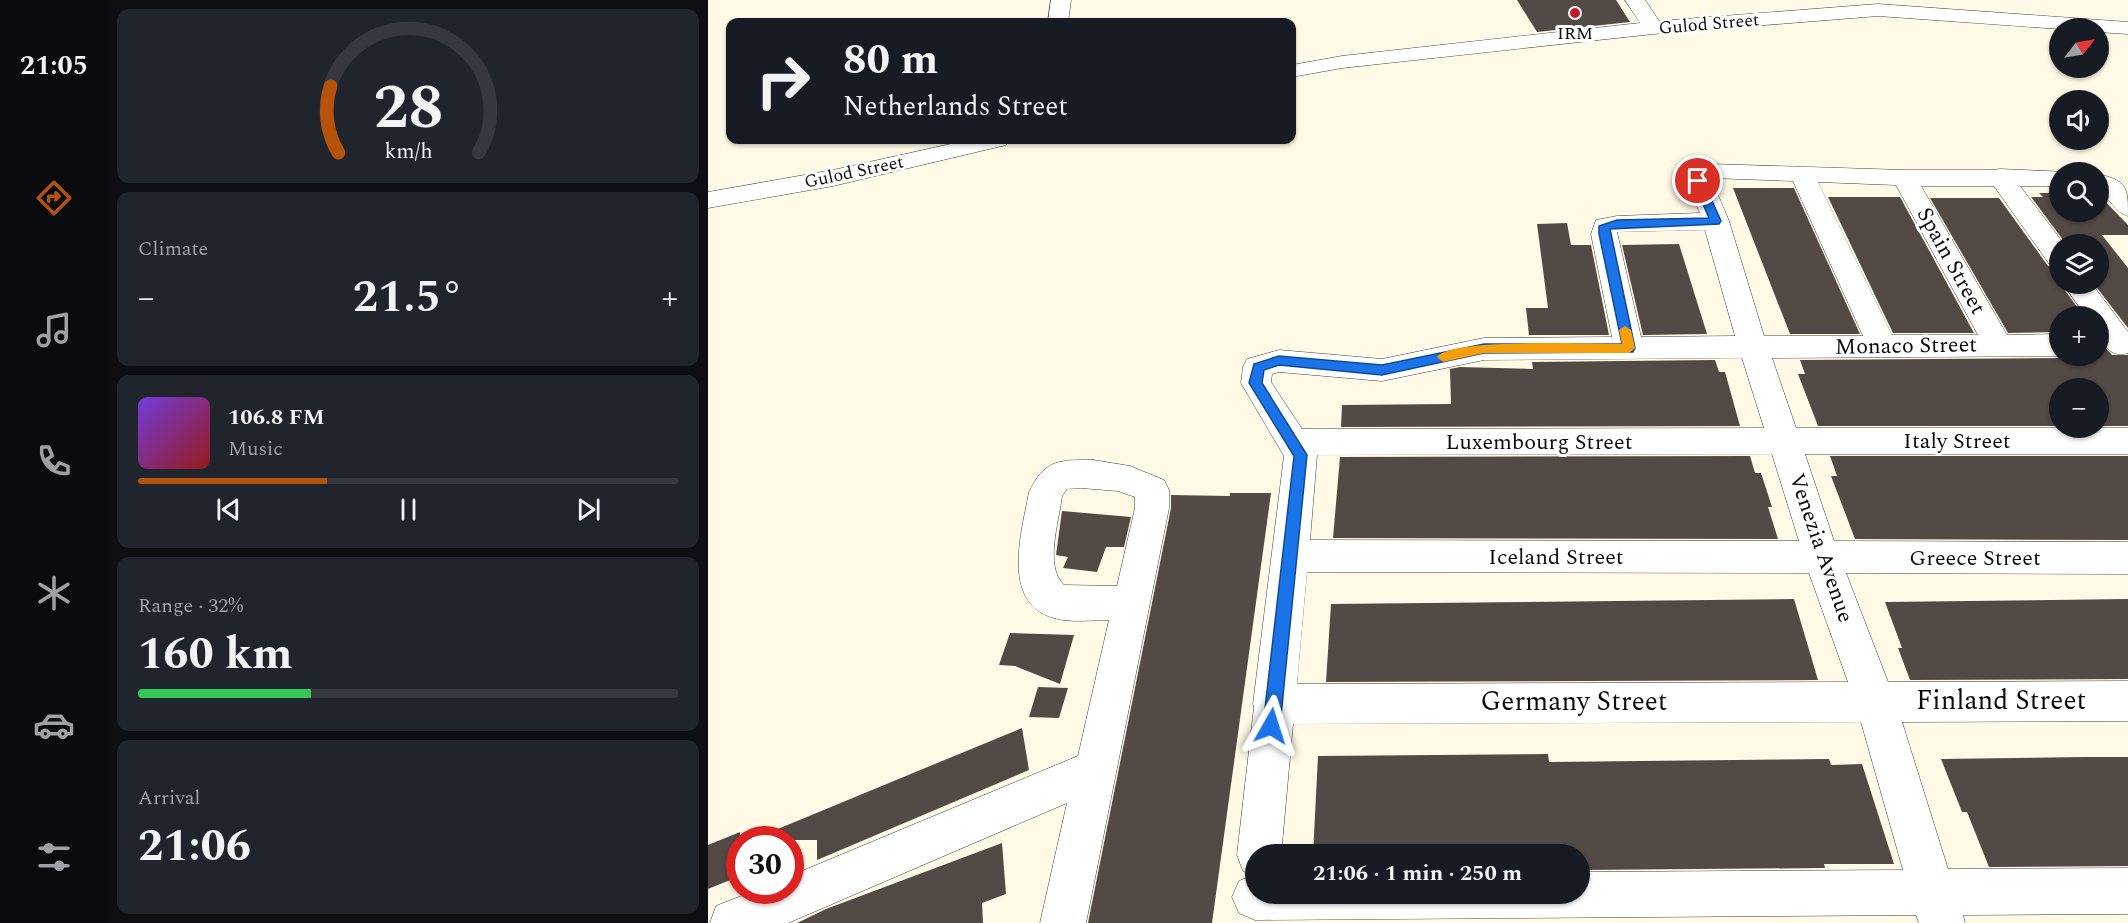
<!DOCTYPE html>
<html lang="en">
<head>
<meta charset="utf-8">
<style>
  :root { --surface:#171b24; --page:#20242c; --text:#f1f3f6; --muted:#9ea1a6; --line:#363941; --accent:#b45309 }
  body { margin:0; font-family:Spectral,serif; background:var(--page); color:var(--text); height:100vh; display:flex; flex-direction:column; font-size:22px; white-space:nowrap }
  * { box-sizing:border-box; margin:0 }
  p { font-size:20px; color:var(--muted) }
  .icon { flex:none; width:33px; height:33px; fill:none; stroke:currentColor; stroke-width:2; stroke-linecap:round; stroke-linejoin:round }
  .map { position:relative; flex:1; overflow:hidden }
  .drawer { display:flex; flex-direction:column; gap:9px; padding:9px; background:#0d0f14; width:600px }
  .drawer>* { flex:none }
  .hud { position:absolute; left:18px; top:18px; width:570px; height:126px; border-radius:12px; box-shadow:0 2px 4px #0004; background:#171b24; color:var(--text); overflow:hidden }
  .needle { width:39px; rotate:59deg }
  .fabs { position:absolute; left:1341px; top:18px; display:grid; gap:12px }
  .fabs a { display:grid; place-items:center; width:60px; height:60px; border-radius:50%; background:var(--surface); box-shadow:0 2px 4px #0004; font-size:30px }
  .speed { position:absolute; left:18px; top:826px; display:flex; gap:12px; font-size:30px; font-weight:700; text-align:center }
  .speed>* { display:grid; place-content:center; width:78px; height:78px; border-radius:50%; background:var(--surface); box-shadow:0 2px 4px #0004; line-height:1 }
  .speed .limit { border:9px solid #d22; background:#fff; color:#111 }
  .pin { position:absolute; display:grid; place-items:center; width:51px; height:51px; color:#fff; margin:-26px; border:3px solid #fff; border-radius:50%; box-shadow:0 2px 6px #0007 }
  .me { position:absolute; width:66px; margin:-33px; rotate:6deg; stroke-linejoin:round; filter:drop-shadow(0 0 4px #0008) }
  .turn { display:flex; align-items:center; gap:21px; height:126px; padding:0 18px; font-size:27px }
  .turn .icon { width:78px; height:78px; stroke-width:2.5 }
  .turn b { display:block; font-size:42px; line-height:51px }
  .big { font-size:45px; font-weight:700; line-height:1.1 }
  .drawer .card { flex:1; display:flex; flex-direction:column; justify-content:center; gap:9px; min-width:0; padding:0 21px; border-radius:12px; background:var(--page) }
  .drawer .dial { align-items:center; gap:0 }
  .dial svg { height:156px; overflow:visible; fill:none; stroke:var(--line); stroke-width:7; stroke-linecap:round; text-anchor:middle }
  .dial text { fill:var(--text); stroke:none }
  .song { display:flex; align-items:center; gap:18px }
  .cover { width:72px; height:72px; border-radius:9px; background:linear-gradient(135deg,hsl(260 70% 55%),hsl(0 70% 35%)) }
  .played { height:6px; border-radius:3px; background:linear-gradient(90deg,var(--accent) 35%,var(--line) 35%) }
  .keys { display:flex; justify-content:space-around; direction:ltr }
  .heat { display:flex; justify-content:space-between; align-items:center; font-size:33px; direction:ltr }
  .charge { height:9px; border-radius:4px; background:linear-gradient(90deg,#34c759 32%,var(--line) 0) }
  .trip { position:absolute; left:537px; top:844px; width:345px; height:60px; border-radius:30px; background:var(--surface); box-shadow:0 2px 4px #0004; font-weight:700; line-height:60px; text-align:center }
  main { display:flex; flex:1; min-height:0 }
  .tab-bar { display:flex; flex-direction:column; width:108px; justify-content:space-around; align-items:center; background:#090b0e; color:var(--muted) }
  .tab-bar .icon { width:42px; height:42px }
  .tab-bar .on { color:var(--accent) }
  .tab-bar b { font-size:27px; color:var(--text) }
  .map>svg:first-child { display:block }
</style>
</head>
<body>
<main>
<nav class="tab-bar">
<b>21:05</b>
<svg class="icon on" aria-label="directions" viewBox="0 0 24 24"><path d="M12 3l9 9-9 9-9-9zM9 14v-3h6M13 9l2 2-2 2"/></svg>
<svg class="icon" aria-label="music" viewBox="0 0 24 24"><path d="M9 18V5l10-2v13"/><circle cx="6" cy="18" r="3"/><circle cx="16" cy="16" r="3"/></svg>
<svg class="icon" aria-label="phone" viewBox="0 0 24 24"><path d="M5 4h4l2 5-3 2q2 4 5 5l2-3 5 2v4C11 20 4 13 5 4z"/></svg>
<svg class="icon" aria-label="climate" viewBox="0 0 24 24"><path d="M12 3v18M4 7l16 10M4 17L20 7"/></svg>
<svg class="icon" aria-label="car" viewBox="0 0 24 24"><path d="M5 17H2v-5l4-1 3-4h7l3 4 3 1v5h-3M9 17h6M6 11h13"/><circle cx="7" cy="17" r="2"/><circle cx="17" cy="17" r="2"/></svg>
<svg class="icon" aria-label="filters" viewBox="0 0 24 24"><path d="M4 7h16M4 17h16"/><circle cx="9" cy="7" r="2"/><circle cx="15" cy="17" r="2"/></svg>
</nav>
<section class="drawer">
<div class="card dial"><svg viewBox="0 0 100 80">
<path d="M14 69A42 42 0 1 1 86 69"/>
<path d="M14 69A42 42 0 0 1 10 35" stroke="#b45309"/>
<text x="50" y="56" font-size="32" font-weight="700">28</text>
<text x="50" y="72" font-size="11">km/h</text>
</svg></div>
<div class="card"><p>Climate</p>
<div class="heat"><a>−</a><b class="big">21.5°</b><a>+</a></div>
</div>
<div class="card">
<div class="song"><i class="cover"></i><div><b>106.8 FM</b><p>Music</p></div></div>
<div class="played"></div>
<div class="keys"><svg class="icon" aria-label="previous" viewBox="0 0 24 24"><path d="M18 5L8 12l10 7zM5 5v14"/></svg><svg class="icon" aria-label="pause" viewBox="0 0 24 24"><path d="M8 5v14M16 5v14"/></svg><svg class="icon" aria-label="next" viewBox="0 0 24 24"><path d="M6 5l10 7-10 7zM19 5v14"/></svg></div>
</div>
<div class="card"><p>Range · 32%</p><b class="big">160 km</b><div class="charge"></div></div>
<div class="card"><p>Arrival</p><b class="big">21:06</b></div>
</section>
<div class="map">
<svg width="1420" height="923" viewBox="0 0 1420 923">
  <rect width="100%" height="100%" fill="#fff9e6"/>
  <path fill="#534a46" d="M809 0H908L922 22 829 32Z
    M1025 188H1086L1152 334H1082Z
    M1331 193H1352V212H1390V194L1420 225V235H1394L1420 268V328L1386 284H1390V244H1358L1323 197H1335Z
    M1120 197H1192L1266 333H1185Z
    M1222 198H1291L1340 266 1352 270V284L1376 316H1352V332L1300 333Z
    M859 223 863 245H883L901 335H821L818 308H840L829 224Z
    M971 244 999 334 935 335 914 245Z
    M1390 335 1395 345 1404 355H1420V426H1390V388H1352V426H1110L1090 374H1097L1092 360 1353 358 1355 356H1390Z
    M1007 360 1011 372H1017L1032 426 633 427 634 405 743 404 742 369 752 367 825 369 824 362Z
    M1042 456 1047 473H1053L1064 507H1060L1070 539 625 538 632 457Z
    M1122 456H1420V540L1147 539 1123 476H1129Z
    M522 493H563L504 923H380L463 508V495L522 496Z
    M354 511 423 517 416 547H398L389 572 355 568 360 557 348 555Z
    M1086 599 1110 680 618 682 623 604Z
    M1420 599V679L1202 680 1190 648H1194L1177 602Z
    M302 633 366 635 352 684 307 666 291 665Z
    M330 687 360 688 351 718 321 717Z
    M314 728 321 770 109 860V840H43Z
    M840 754 841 762 1121 759 1123 765 1154 764 1186 864H1116L1117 868 872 870V855H605L610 756Z
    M1378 757H1420V866L1281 867 1259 812H1254L1233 759Z
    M32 832V876L0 889V845Z
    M294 843 298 894 274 903 275 923H89L118 909Z"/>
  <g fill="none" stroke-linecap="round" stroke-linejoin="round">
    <g stroke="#3d3d3d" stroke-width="1">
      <path id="minor" d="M343 0H363L360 22H340Z
        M917 0H937L951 21 1170 4 1420 22V34L1390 32V28L1352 29 1170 16 945 34 634 68 584 77V65L634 56 932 23Z
        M261 140H302L298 145 125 186 0 208V192L125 170Z
        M1002 164 1196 170H1284L1292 169 1360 172H1352V186H1312L1356 244H1352V268L1342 265 1286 186H1213L1299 335 1352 334 1353 356 1064 358 1088 428H1420V454H1097L1126 541 1420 542V574L1138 573 1180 682 1420 681V721L1194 722 1240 869 1420 868V914L1255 915 1257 923H1211L1208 915 547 920 531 913 524 897 531 881 545 875 535 871 529 855 546 707 545 704 576 456 533 383 535 367 539 359 571 350 674 359 776 338 904 337 883 234 888 220 909 216 992 213C986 199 973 182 982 169ZM1003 178 1085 181 1155 336H1056L1021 221ZM1110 182 1188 185 1270 335H1184ZM997 230 1027 336 933 337 909 232ZM1034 358 1056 428 594 429 563 382 564 374 571 372 674 381 776 360ZM1064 454 1091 541 602 540 609 455ZM599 572 1101 573 1140 682 589 684ZM1153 722 1195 870 872 872V894H548V855H573L585 724Z
        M1390 174C1420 181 1420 188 1420 216 1406 212 1403 198 1390 191Z
        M1355 284H1384L1420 332V353C1397 360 1390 334 1390 316H1378Z
        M385 460 422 466 456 480 461 490V508L378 923H332L359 803 80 923H2L8 906 46 891H82V876L370 756 401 620C384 620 362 623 346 618 292 603 314 531 321 492 337 459 351 460 385 460ZM373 488 410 491 427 497V508L409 586 356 585C336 566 351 522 354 496L359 489Z"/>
    </g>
    <use href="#minor" fill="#fff" fill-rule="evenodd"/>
  </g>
  <path fill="#1a73e8" stroke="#114b97" stroke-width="1.5" d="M990 178 995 181 1013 221 1011 224 902 229 927 348 925 352 776 353 674 375 571 365 556 370 554 383 599 455 572 726 569 732 563 734 557 732 555 726 586 456 541 383 546 364 571 356 674 365 776 344H914L891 234V226L909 220 1001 218 985 181Z"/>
  <path fill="#f59e0b" d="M917 326 923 330 927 348 921 353H776L735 362 729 357C743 338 884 344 914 344L911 330Z"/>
  <circle fill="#c11a2a" stroke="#fff" stroke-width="2" cx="867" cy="13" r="6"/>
  <g text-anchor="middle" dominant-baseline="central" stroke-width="6" stroke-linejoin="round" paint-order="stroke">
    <g font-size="18" fill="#0a0a0a" stroke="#fff">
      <text transform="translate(1001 24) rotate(-5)">Gulod Street</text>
      <text transform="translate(146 172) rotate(-12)">Gulod Street</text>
    </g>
    <g font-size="18" fill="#0a0a0a" stroke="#fff">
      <text x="867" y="33">IRM</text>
    </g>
    <g font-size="22" fill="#0a0a0a" stroke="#fff">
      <text transform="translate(1243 261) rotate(61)">Spain Street</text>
      <text transform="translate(1198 346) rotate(-1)">Monaco Street</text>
      <text x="1249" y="441">Italy Street</text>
      <text x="831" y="442">Luxembourg Street</text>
      <text transform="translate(1113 548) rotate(71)">Venezia Avenue</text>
      <text x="848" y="557">Iceland Street</text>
      <text x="1267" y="558">Greece Street</text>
    </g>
    <g font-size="27" fill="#0a0a0a" stroke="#fff">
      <text x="1293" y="701">Finland Street</text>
      <text x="866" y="702">Germany Street</text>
    </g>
  </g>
</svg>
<div class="fabs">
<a><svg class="needle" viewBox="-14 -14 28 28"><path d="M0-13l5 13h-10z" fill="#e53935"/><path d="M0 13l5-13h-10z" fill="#9ea1a6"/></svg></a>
<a><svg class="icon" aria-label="sound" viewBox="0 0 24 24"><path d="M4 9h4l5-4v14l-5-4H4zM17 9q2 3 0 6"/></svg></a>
<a><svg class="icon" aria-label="search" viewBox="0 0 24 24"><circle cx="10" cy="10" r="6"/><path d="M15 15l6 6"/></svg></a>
<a><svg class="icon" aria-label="layers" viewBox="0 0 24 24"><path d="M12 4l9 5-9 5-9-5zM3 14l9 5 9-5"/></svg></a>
<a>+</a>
<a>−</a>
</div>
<div class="speed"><div class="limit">30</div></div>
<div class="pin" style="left:990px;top:181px;background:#d93025"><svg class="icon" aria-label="arrive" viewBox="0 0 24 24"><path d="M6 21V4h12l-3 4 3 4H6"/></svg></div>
<svg class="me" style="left:563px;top:726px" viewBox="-20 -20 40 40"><path d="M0-17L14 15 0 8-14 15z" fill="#1a73e8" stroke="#fff" stroke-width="4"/></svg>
<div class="trip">21:06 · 1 min · 250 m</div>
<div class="hud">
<div class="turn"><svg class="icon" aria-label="right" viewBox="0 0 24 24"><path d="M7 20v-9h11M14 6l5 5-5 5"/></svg><div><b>80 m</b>Netherlands Street</div></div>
</div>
</div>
</main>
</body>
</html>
